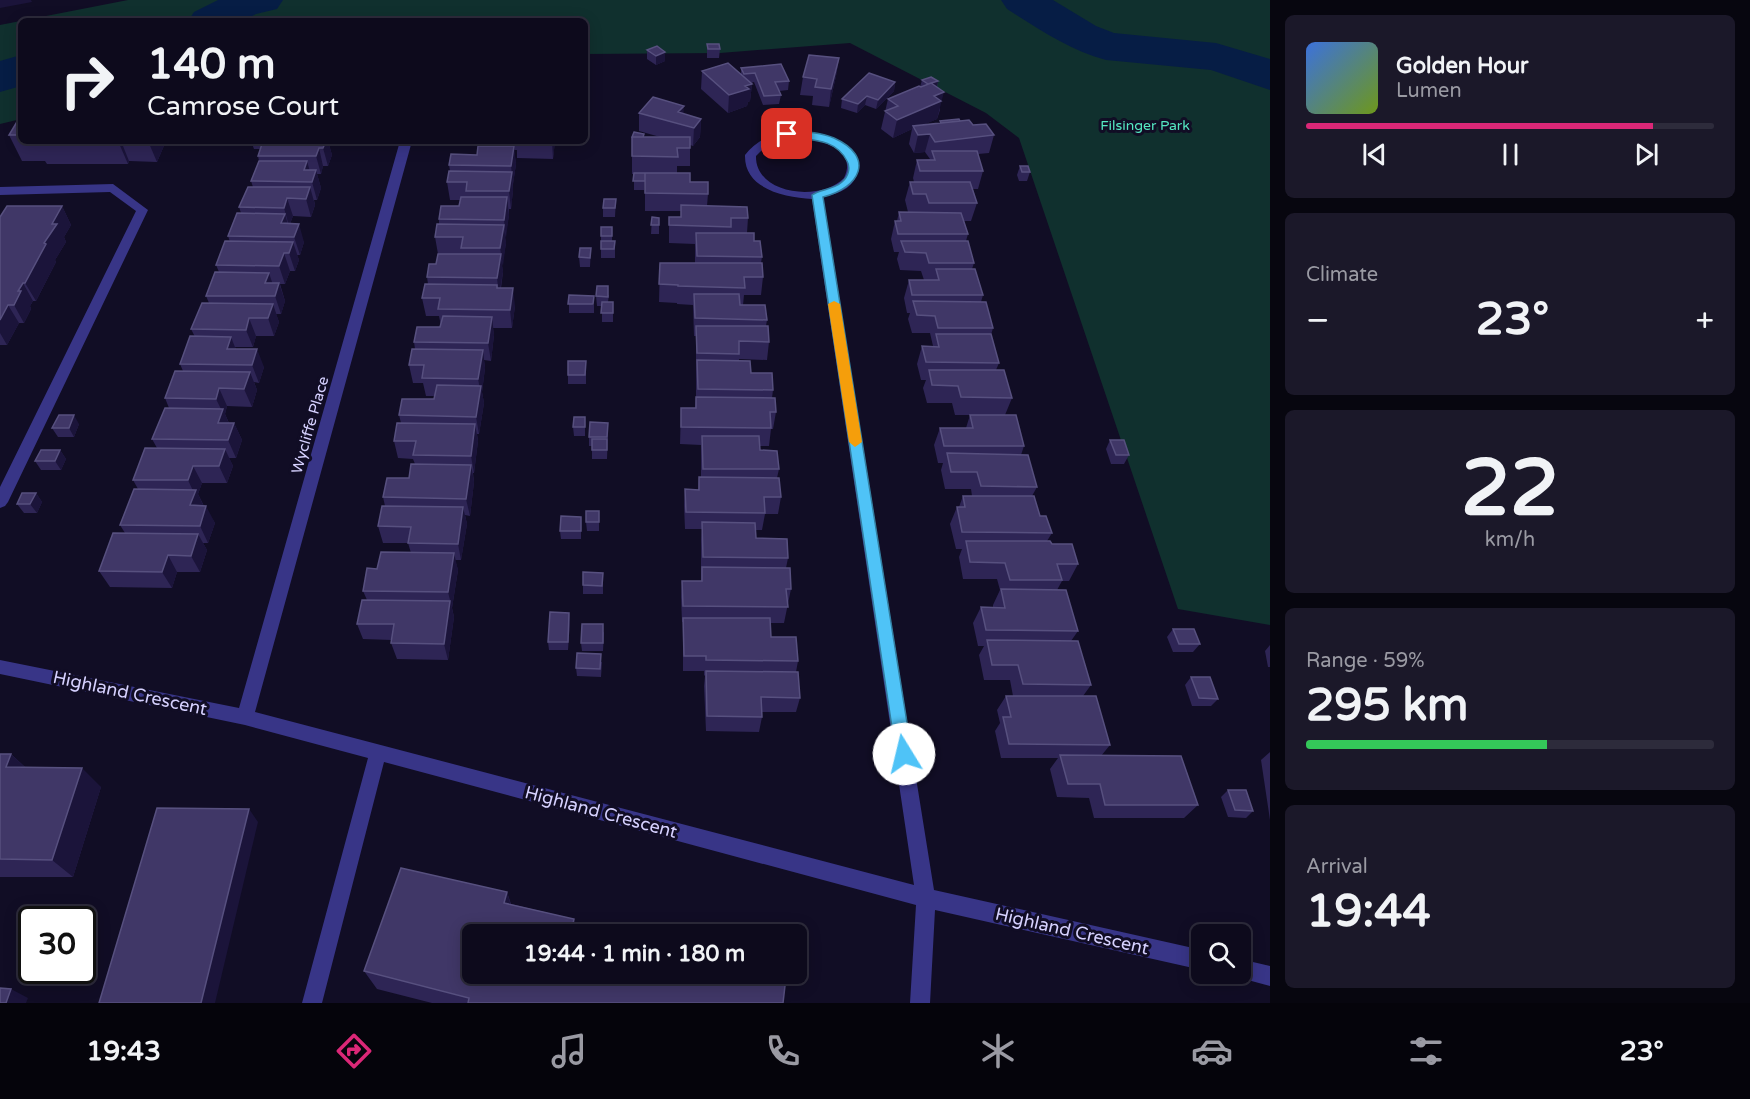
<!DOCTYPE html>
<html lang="en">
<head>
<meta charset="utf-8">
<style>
  :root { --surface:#0d0a1c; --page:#1b1829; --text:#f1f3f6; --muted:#9a9aa3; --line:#2d2b3b; --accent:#db2777 }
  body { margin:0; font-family:"Varela Round",sans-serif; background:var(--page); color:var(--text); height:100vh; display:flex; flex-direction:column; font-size:22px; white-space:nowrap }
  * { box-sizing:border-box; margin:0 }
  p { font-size:20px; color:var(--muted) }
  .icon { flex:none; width:33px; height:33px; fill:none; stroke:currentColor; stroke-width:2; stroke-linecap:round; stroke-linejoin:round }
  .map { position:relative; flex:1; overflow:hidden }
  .panel { display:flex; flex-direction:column; gap:15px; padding:15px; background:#07060f; width:480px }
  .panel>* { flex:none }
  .top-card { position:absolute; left:18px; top:18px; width:570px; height:126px; border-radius:9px; box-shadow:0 3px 15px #0003,0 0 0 2px var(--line); background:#0d0a1c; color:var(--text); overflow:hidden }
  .fabs { position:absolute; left:1191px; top:924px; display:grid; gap:12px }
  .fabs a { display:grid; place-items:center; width:60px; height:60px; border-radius:9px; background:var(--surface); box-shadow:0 3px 15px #0003,0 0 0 2px var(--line); font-size:30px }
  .speed { position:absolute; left:18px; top:906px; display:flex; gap:12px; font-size:30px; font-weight:700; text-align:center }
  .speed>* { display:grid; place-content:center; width:78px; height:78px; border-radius:50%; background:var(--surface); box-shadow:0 3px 15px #0003,0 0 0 2px var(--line); line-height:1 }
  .speed .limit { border:3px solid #111; border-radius:9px; background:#fff; color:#111 }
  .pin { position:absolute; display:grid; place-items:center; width:51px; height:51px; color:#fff; margin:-26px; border-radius:12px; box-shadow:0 3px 9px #0006 }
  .me { position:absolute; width:66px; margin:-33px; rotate:351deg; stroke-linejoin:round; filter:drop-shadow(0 0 4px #0008) }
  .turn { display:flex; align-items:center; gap:21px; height:126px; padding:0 30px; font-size:27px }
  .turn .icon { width:78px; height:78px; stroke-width:2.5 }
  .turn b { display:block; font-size:42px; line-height:51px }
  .big { font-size:45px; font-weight:700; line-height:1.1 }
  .panel .widget { flex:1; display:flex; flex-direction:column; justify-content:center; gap:9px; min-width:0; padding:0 21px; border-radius:9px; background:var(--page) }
  .panel .dial { align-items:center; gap:0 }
  .dial b { font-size:78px; line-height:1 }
  .song { display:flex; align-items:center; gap:18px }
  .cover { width:72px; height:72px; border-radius:9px; background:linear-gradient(135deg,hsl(220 70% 55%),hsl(80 70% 35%)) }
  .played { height:6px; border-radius:3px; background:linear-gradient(90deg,var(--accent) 85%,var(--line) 85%) }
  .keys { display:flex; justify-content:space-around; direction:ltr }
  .heat { display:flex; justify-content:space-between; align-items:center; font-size:33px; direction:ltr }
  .charge { height:9px; border-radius:4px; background:linear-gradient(90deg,#34c759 59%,var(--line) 0) }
  .trip { position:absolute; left:462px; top:924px; width:345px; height:60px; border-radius:9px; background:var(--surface); box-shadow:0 3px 15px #0003,0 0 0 2px var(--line); font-weight:700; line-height:60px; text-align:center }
  .tab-bar { display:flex; height:96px; justify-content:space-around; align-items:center; background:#05040b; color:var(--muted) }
  .tab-bar .icon { width:42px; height:42px }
  .tab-bar .selected { color:var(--accent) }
  .tab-bar b { font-size:27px; color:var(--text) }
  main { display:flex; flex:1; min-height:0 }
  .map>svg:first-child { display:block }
</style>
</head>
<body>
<main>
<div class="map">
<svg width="1270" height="1003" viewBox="0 0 1270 1003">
  <rect width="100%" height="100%" fill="#110d25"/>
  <path fill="#10302e" d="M128 0H1270V625L1178 609 1019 138 986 113 850 43 720 53 585 54V21H21V119L0 124V25Z"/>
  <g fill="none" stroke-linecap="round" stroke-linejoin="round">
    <path fill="#061d45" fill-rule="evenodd" d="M218 0H283L277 9 256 14 243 21H188L194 12Z
      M1001 0H1053L1096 26 1114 33 1216 43 1270 59V90L1211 70 1106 60C1069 50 1039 29 1007 9Z
      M21 55V86L0 92V61Z"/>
    <path fill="#383587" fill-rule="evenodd" d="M793 131C819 131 850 137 858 166 857 187 841 193 823 197L934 890 1202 950V970L935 910 930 1003H910L916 905 384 762 322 1003H302L368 758 245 725 0 674V660L239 708 400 141H412L255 712 914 885 812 199C784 197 744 189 745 155 756 141 774 131 793 131ZM788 137C810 137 860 145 844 178 821 202 755 195 756 156L766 146Z
      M113 184 148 210 8 502 5 506 0 508V487L136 211 110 192 0 195V187Z
      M1240 959 1270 966V986L1233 976 1232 974H1240Z"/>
  </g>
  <path fill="#2e2555" d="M707 44 720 49 719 58H707Z
    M647 50 665 52V61L656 65 647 59Z
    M839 58 836 76 829 107 812 105 813 96 800 95 803 77Z
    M741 68 789 81 788 90 779 91 781 95 779 104 763 105 754 82 751 83 752 84 750 101 748 102 747 106 728 113 701 89 702 71 741 74Z
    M922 80 938 81 937 87 940 110 937 119 922 125 940 123V121H960L994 135 989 153 978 154 983 171 978 189H973L977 203 971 221H964L968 234 966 241 974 263 972 269 983 295 981 302 993 328 991 335 999 363 996 370 1012 398 1005 415 1024 446 1021 455 1037 487 1032 496 1040 516 1052 533 1047 541 1078 564 1069 581H1062L1057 590 1078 631 1071 641 1091 685 1083 696 1110 745 1101 756 1198 805 1184 818H1094L1089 798 1057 797 1050 769 1058 758H1001L995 731 1000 723 997 710 1006 696H1013L1010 680H984L979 655 984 646H978L973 623 981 607 993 608V605L1000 590 997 579H963L959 557 962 549H956L950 524 957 507H959L963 496H972L971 489H945L941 470 943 463H938L934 445 940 428H966L970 415H955L952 403H927L923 388 926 380H921L917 364 922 346H933L930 333H912L908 319 910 313H907L904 298 909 280H924L921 271 900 270 897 259 899 252H894L891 239 895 221H897L899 212H922H908L905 200 910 182H914L913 178 917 160 930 159 925 152 914 153 909 144 912 129 893 138 881 129 888 99 920 87Z
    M895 82 894 91 876 109 865 105 857 113 841 108 842 99Z
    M639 113 683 114 701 119 700 137 693 146 690 145V166H677V173L708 194 707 206 748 218 747 233 754 241 762 257 761 263 763 277 761 295H744L743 305 767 320 766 326 769 342 767 360 739 359V361L751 373 773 390 772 398 776 412 773 429H771L769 446H760V450L779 469 777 478 781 497 778 514H765L762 530H755L756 538 788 558 786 568 791 589 784 623H770L771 637 798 661 796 672 800 698 796 712H762V717L759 732 706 731 704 686 705 676 704 675V671H683V622H682L681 597 682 581H701V539L702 529H685L684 506 685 489 698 490 699 477H701V445L680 444 681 408H695L696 397V336H694L693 305 677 304V303L659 302 660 263H695V244L669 243V217H681V211H645V174L644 190H634V174H632V156L644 137H660L639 131Z
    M21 115V141H166L157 162 129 161 128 164H47L45 161H22L9 135Z
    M251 141H328L332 155 328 166H323L321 174H317L321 188 317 200H314L315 205 311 217 293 216 290 224 304 242 300 255H297L299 260 295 271H290L285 284H280L285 301 281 314H276L279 322 274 336H256L253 347H235L236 349 264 367 259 383 254 382 257 390 252 407 227 406 225 414 229 423H234L242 440 236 458H229L233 466 227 483H202L198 494 204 506 215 523 208 543H203L207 550 200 572H177L172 588 110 587 99 571 125 533 120 525 138 489 133 480 157 448 152 439 169 408 165 398 183 371 180 364 195 337 191 329 209 303 206 296 219 272 216 265 230 242 228 236 241 213 239 207 253 187 251 181 259 161 258 156 260 149H254Z
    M493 141H555L553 159 517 158V150H514L516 164 513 184V190L511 209H509V215L505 238 506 243 502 266 503 272 501 288 515 306 512 328H493L494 335 491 361 484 360 485 368 482 392 484 403 479 434H477L478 441 474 473H473L474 482 470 516 465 515 467 524 461 560H455L458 570 452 608 454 617 448 660 397 659 391 643 392 640 363 639 357 624 367 600 363 591 377 569 411 553 408 543H383L378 526 385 506 383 497 409 478 415 464 413 459 398 458 394 441 401 423 399 415 434 399 435 396H426L423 383H413L409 365 415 349 414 342 440 327 441 326 439 316H426L422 298 428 284 427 277 436 264 438 254 435 237 439 224V219L459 206 460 200H450L447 182 450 171 449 165 477 155 493 146Z
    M1020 166 1030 172 1027 181H1019L1017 175Z
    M616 199 615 217H603V208Z
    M62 206 71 225 64 237 66 242 55 260 56 262 36 301H33L30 306 31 309 24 323H19L7 345H0V217Z
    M652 217 659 218V234H651Z
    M612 227V241H615V258H601V236Z
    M591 248 590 267H580L579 257Z
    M569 295 594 305V313H569Z
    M609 295 608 302H613V322H602V306H597L596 296Z
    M586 361V384H568V375Z
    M585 417V436H574L573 427Z
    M79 424 74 437H58L52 428Z
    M608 432 607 459H592V446H589V437Z
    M1110 440 1129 455 1124 464H1111L1106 449Z
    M60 450 66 459 61 470H41L35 461Z
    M36 493 42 502 37 513H24L17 504Z
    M599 511V531H587L586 522Z
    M581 517V539H561L560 531Z
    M603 581V594H583V585Z
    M569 613 570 621 568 650H549L548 642Z
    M1173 629 1200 644 1193 652H1173L1167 637Z
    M604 632 603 651H582L581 643Z
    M1270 645V667H1268L1265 651Z
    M602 662 601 677 577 676 576 668Z
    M1191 677 1218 699 1211 706H1192L1185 685Z
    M1270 752V820L1261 760Z
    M0 754H11L25 767 101 787 73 877H0Z
    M1228 790 1253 811 1246 818 1228 817 1221 797Z
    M507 892 511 904 574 919 575 929 472 974 783 1003H432L377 989 364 971Z"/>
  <path fill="#1b143a" d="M0 0H31L32 2 0 8Z
    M665 52V61L656 65V56Z
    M839 58 836 76 829 107 831 89Z
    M938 81 936 90 929 85Z
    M895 82 894 91 876 109 878 100Z
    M752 84 750 101 748 102 747 106 728 113 729 95 745 86Z
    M944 92 937 119 914 129 913 126 912 129 893 138 897 120 934 96Z
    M867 96 865 105 857 113 858 104Z
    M684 106 683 123 678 112Z
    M701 119 700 137 693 146 694 128Z
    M930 134 925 152 914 153 918 135Z
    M118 141H121L129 161 128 164Z
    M148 141H166L157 162Z
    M326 141H328L332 155 328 166 323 148Z
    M552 141H555L553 159Z
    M514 146 516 164 513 184 511 166Z
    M319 148 323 166 321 174 316 156Z
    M307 161 312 179 304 170Z
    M316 170 321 188 317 200 312 182Z
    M512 172 513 190 511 209 509 191Z
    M310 187 315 205 311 217 306 199Z
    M507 197 509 215 506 238 504 220Z
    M287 198 293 216 289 226 284 208Z
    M62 206 71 225 64 237 66 242 55 260 56 262 36 301 25 283 44 243 52 224Z
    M285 214 290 232 281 223Z
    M299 224 304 242 300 255 294 237Z
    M504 225 506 243 503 266 500 248Z
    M293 242 299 260 295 271 289 253Z
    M284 253 290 271 285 284 279 266Z
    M501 254 503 272 499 296 497 278Z
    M269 273 275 291 265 283Z
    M23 283 33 301 30 306 31 309 24 323 14 305 18 291Z
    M279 283 285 301 281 314 275 296Z
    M513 288 515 306 512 328 510 310Z
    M273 304 279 322 274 336 268 318Z
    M8 305 19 323 7 345 0 333V320Z
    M492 317 494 335 491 361 488 343Z
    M249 318 256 336 253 347 246 330Z
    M231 337 238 355 227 349Z
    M257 349 264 367 259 383 252 365Z
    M483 350 485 368 482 392 484 403 479 434 476 417 480 389 478 379Z
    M250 372 257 390 252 407 244 389Z
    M219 388 227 406 225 414 230 426 218 423 222 411 216 399Z
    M74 415 79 424 74 437 69 428Z
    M234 423 242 440 236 458 228 440Z
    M475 424 478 441 474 473 471 456Z
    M225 449 233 466 227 483 219 466Z
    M60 450 66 459 61 470 55 461Z
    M471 465 474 482 470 516 466 499Z
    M193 466 202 483 198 494 204 507 190 505 194 493 188 480Z
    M36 493 42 502 37 513 30 504Z
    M206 506 215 523 208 543 200 526Z
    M463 507 467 524 461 560 458 544Z
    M198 534 207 550 200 572 191 556Z
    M454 553 458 570 452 608 448 592Z
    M168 555 177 572 172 588 162 572Z
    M450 601 454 617 448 660 444 644Z
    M569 613 570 621 568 650V642Z
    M11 754 32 774 6 767Z
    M82 768 101 787 73 877 52 860Z
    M249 809 258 822 215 1003H201Z
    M507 892 513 913 504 903Z
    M11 989 28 998 26 1003H6Z"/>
  <path fill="#403767" stroke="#57507f" stroke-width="1.5" d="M707 44H719L720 49H708Z
    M657 46 665 52 656 56 647 50Z
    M809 55 839 58 831 89 815 87 817 79 803 77Z
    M728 63 752 84 745 86 749 89 729 95 702 71Z
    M781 64 789 81 775 82 781 95 764 96 755 73 744 74 741 68Z
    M869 73 895 82 878 100 867 96 858 104 842 99Z
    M931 77 938 81 928 84 922 80Z
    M931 83 944 92 934 96 941 101 897 120 885 111 898 106 888 99 919 86 921 87Z
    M653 97 684 106 678 112 701 119 694 128 639 113Z
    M21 115V135H9Z
    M959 119 960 121 941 123 940 121Z
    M969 120 973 125 986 124 994 135 935 142 930 134 918 135 913 126Z
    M634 132 644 134 643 137H632Z
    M632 137H690V148H677L678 157 632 156Z
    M263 141H326L323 148H319L316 156H258Z
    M478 146H514L511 166 449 165 451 154 477 155Z
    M932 151H977L983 171H920L917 160H935Z
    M259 161H307L304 170H316L312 182 251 181Z
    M1020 166H1028L1030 172H1022Z
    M449 171 512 172 509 191H466L467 182H447Z
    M634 173H645V181H633Z
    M645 173H690V182H708V194L645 193Z
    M910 182H970L977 203H929L926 194H913Z
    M248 187H310L306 199 287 198 284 208 239 207Z
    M461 197H507L504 220 439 219 441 206H459Z
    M604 199H616L615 208H603Z
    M681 205 747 207 748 218H731V227L669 225V217H681Z
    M7 206H62L52 224H57L44 243 46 244 25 283H23L18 291H21L14 305H8L0 320V217Z
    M899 212 961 213 968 234H898L895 221H901Z
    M237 213 285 214 281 223 299 224 294 237 228 236Z
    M652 217 659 218V225H651Z
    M437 224 504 225 500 248H461L463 237H435Z
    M601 227H612V236H601Z
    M696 233H754V241H760L762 257 697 256Z
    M225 241 293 242 289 253H284L279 266 216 265Z
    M601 241H615L614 249H601Z
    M901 241H968L974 263H929L926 253 905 252Z
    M580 248H591L590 258 579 257Z
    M438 254H501L497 278 427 277 429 264H436Z
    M660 263H762L763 277H744L745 288 678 286V285L659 284Z
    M936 269H975L983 295H912L909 280H939Z
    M215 272 269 273 265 283H279L275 296H206Z
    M425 284 497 285V288H513L510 310 438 309 440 298H422Z
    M597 286H608V297L596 296Z
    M694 294H739L740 305H765L767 320 695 318Z
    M569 295 594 296 593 304H568Z
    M913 301 986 302 993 328H938L935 316 917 315Z
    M602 302H613V313H601Z
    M202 303 273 304 268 318H249L246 330 191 329Z
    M443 316 492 317 488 343 414 342 417 327H440Z
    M696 326H768L769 342 739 341V354L697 353Z
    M936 334H991L999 363 926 362 922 346 939 347Z
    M190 336 231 337 227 349H257L252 365 180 364Z
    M412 349 483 350 478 379 422 378 424 365H409Z
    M697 360 750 361 751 373H772L773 390 698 389Z
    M568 361H586L585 375H568Z
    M929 370H1004L1012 398 961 397 958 386 932 385Z
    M175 371 250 372 244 389 219 388 216 399 165 398Z
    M437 385 481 386 476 417 399 415 402 399H434Z
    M696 397 775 398 776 412H770L771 428 681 427V408H696Z
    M165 408 223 409 218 423H234L228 440 152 439Z
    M59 415H74L69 428H52Z
    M970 415H1016L1024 446H944L940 428H973Z
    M574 417H585V427H573Z
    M590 422 608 423 607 437H589Z
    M397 423 475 424 471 456 413 455 416 441H394Z
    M702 436H759L760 450 777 451 779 469H703Z
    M592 439H607V450H592Z
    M1110 440H1124L1129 455H1116Z
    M145 448 225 449 219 466H193L188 480H133Z
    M41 450H60L55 461H35Z
    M947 453 1028 455 1037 487 981 486 977 472H951Z
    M411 464 471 465 466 499 383 497 387 478H409Z
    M699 477 779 478 781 497H764L765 513 686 512 685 489 699 490Z
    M134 489 196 490 190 505 206 506 200 526 120 525Z
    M22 493H36L30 504H17Z
    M963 496H1034L1040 516H1046L1052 533 962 532 957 507H965Z
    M382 506 463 507 458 544 408 543 411 527 378 526Z
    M586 511H599V522H586Z
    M561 516 581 517V531H560Z
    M702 522 755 523 756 538 787 539 788 558 703 557Z
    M113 533 198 534 191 556 168 555 162 572 99 571Z
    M966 541H1050L1052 544H1072L1078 564H1057L1062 580H1010L1005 563 970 562Z
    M381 552 454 553 448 592 363 591 367 568 377 569Z
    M702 567 790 568 791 589H786L788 607 683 606 682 581H702Z
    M583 572 603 573 602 586 583 585Z
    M1001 589 1066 590 1078 631 986 630 981 607 1005 608Z
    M362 600 450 601 444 644 391 643 394 624H357Z
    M550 612 569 613 568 642H548Z
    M683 618H770L771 637H796L798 661 706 660V656H684Z
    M582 624H603V643H581Z
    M1173 629H1194L1200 644H1179Z
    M987 640 1078 641 1091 685 1023 684 1018 665H992Z
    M577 653 601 654 600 669 576 668Z
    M706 671 798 672 800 698 761 697 762 717 707 716Z
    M1191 677H1210L1218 699 1199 698Z
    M1006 696H1096L1110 745 1009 744 1003 717H1011Z
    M0 754H11L6 767 82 768 52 860 0 859Z
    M1060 755 1181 756 1198 805H1105L1100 784H1068Z
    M1228 790H1246L1253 811 1235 810Z
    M157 808 249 809 201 1003H99Z
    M401 868 507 892 504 903 574 919 572 928 599 934H472V974H770L786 977 783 1003H468L469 998 364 971Z
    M0 988 11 989 6 1003H0Z"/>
  <path fill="#4fc3f7" stroke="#337fa1" stroke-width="1.5" d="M787 131C803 131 820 132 834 138 876 157 860 188 823 197L912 754 909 760 904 762 898 760 896 754 812 195C820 189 833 190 842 182 848 177 851 168 847 161 834 136 807 141 784 136V132Z"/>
  <path fill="#f59e0b" d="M834 301 840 304 862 442 855 447 849 442 828 304Z"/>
  <g text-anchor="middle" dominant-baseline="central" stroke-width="6" stroke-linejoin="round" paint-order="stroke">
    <g font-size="14" fill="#55e7c2" stroke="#110d25">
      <text x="1145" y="125">Filsinger Park</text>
    </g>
    <g font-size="15" fill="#d6d1ff" stroke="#110d25">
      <text transform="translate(310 425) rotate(-74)">Wycliffe Place</text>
    </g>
    <g font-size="18" fill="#d6d1ff" stroke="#110d25">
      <text transform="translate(130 693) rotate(12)">Highland Crescent</text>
      <text transform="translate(601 812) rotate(15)">Highland Crescent</text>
      <text transform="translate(1072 931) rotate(13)">Highland Crescent</text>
    </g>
  </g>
</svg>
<div class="fabs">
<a><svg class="icon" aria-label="search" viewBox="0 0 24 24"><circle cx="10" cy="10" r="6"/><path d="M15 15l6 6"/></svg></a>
</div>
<div class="speed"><div class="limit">30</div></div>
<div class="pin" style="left:787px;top:134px;background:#d93025"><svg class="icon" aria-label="arrive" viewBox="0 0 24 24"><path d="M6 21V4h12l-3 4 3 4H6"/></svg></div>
<svg class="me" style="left:904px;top:754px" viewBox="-20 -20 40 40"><circle r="19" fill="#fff"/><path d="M0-13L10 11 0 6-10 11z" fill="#4fc3f7"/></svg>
<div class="trip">19:44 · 1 min · 180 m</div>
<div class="top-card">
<div class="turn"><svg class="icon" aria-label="right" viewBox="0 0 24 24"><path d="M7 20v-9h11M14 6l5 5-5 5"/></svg><div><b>140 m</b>Camrose Court</div></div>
</div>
</div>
<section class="panel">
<div class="widget">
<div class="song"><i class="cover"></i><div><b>Golden Hour</b><p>Lumen</p></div></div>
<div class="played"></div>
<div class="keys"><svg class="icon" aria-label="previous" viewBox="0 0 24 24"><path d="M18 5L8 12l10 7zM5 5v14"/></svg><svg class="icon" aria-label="pause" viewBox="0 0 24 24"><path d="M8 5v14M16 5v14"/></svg><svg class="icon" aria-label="next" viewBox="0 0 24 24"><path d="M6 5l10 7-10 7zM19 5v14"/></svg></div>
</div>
<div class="widget"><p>Climate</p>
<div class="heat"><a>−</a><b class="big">23°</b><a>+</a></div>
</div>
<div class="widget dial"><b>22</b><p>km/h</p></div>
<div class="widget"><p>Range · 59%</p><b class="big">295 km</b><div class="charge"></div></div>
<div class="widget"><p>Arrival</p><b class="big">19:44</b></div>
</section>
</main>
<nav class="tab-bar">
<b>19:43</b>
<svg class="icon selected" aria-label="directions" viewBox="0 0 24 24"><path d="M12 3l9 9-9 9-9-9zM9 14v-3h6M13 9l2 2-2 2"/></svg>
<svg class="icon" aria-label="music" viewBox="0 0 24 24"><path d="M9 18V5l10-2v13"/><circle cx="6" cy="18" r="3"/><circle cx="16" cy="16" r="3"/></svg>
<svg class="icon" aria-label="phone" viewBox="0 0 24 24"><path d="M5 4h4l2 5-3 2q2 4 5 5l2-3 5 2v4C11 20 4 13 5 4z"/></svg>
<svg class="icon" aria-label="climate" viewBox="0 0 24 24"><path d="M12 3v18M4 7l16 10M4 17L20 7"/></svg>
<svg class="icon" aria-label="car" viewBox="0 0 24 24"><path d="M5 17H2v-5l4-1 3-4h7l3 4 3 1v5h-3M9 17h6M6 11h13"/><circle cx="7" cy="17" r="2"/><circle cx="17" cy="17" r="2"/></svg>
<svg class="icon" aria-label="filters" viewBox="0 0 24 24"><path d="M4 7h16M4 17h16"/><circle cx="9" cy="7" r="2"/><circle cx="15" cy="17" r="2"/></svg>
<b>23°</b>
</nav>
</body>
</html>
